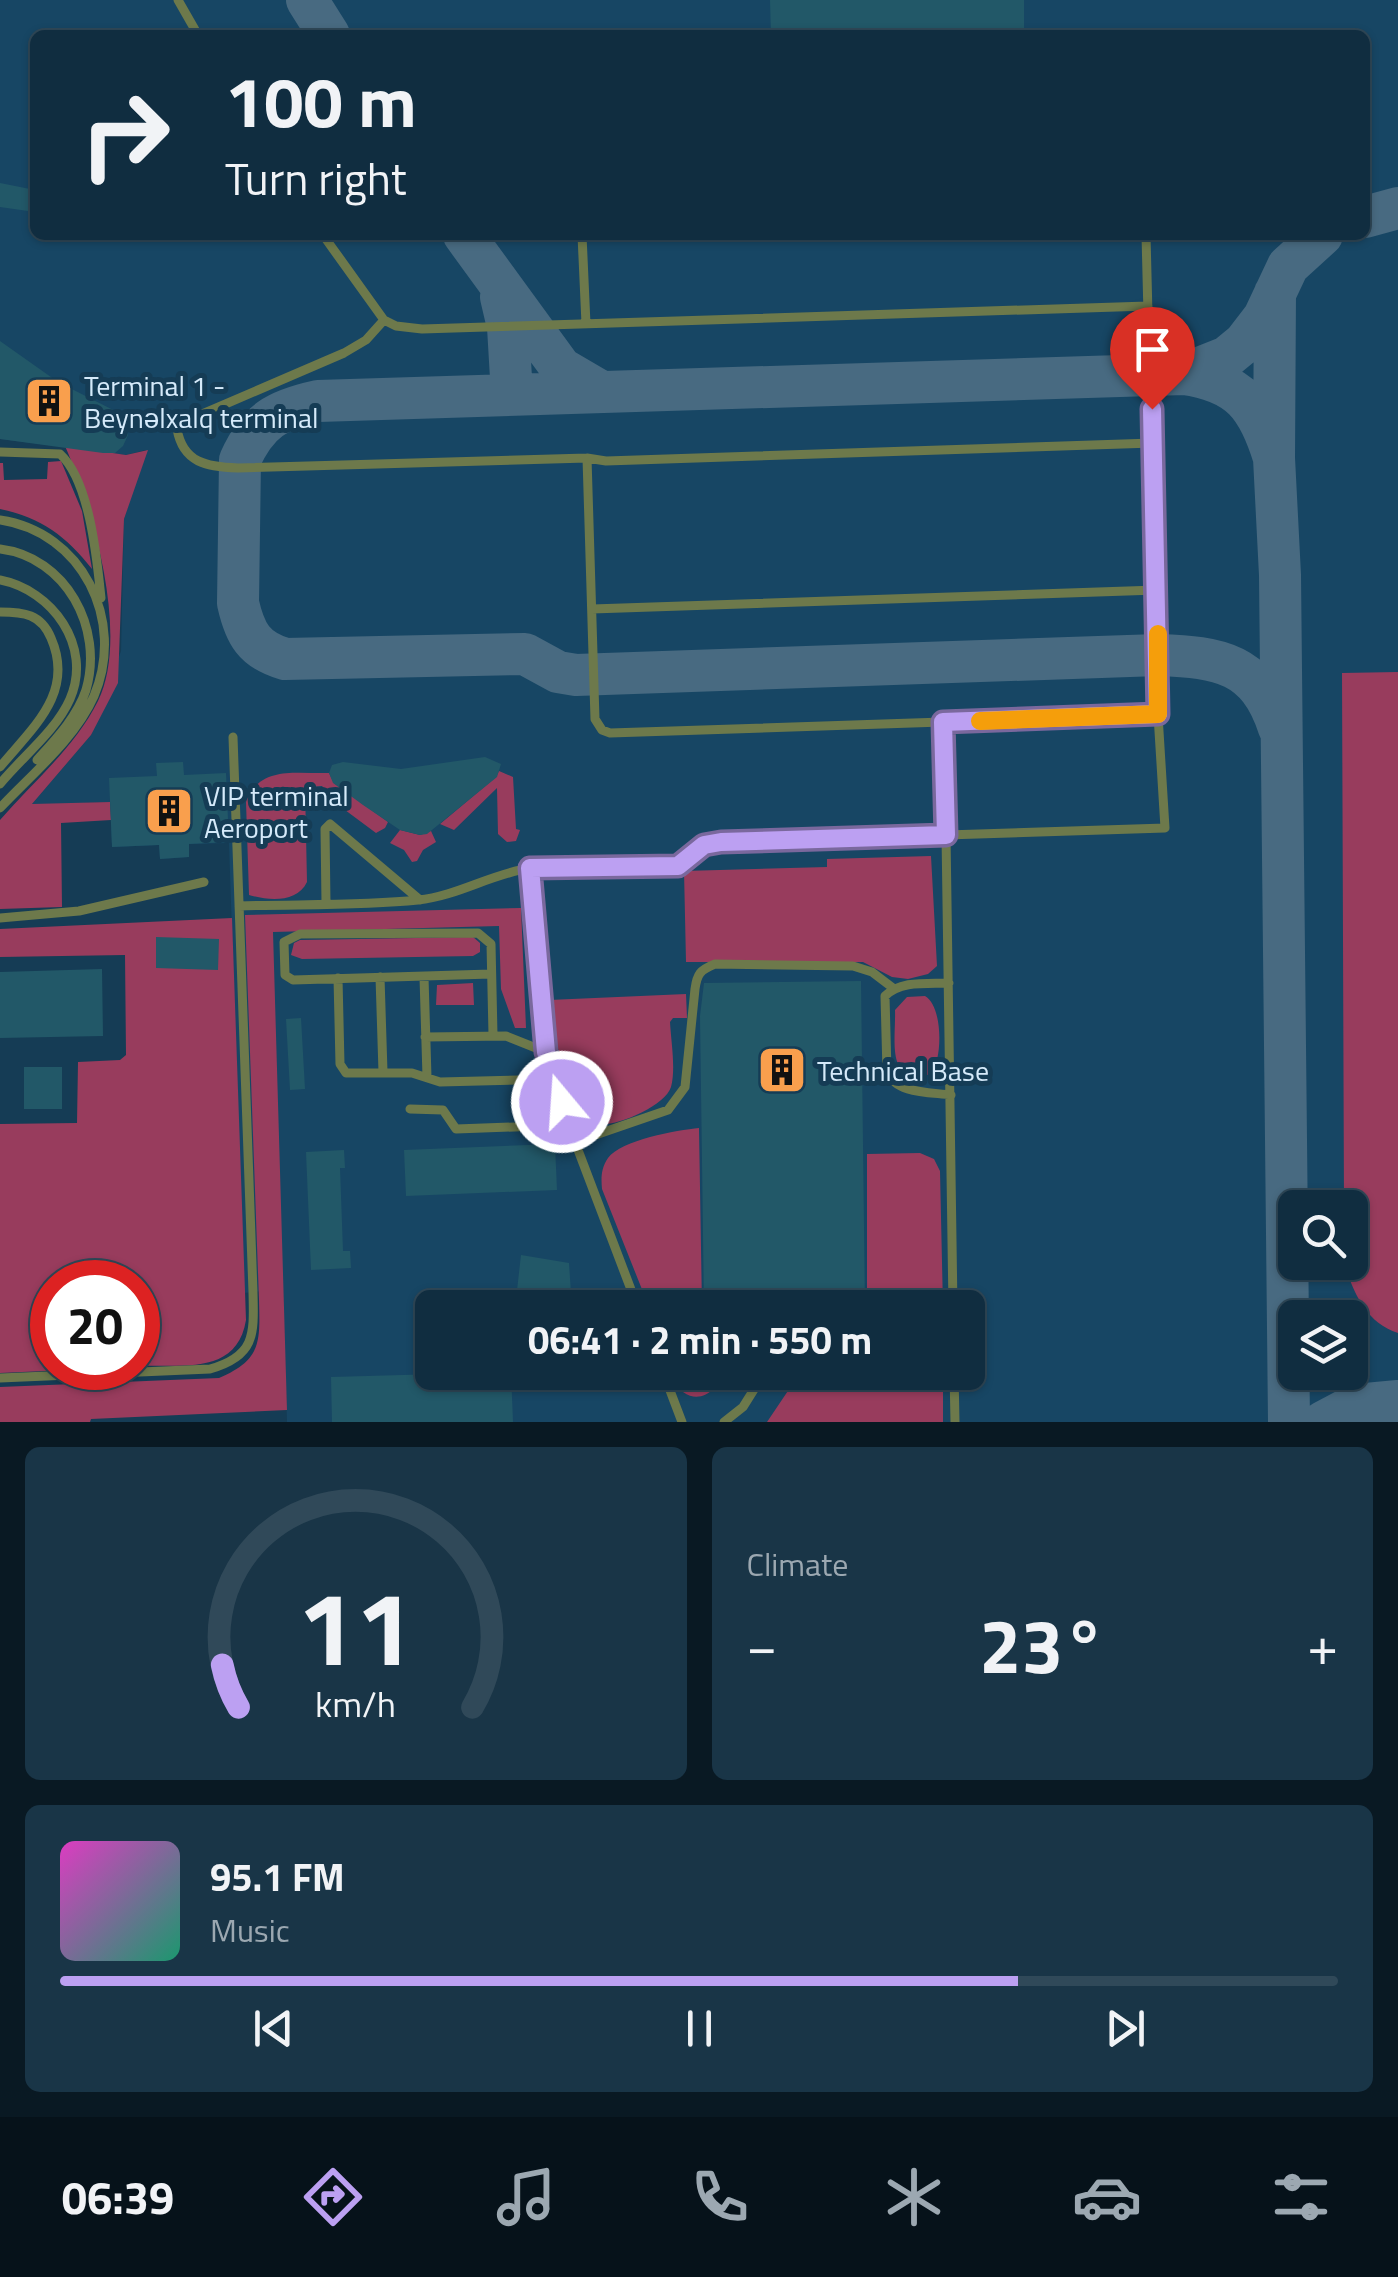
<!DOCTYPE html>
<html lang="en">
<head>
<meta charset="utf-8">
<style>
  :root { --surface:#102d40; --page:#193547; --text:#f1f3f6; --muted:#9ca8b1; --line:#304959; --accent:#bca0f2 }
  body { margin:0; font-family:"Titillium Web",sans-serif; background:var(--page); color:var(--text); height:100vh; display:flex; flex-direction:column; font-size:38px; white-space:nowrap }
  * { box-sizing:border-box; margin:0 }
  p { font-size:32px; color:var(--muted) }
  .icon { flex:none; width:55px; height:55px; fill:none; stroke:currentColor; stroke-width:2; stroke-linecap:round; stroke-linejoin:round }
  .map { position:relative; height:1422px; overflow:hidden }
  .drawer { display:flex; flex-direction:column; gap:25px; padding:25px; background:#091923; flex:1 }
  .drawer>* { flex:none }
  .hud { position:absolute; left:30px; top:30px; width:1340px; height:210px; border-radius:15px; box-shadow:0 2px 8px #0004,0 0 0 2px var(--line); background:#102d40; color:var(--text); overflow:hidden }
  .buttons { position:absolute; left:1278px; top:1190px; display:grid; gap:20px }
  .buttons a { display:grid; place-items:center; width:90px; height:90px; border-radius:15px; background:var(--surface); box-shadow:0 2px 8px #0004,0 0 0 2px var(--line); font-size:50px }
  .speed { position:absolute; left:30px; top:1260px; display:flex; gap:20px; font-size:50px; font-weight:700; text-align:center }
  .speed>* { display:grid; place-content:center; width:130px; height:130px; border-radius:50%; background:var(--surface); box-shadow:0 2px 8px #0004,0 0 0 2px var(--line); line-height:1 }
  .speed .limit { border:15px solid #d22; background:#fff; color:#111 }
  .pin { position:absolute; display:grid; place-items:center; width:85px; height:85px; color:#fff; margin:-102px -42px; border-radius:50% 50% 50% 0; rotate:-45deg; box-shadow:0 0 10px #0007 }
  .pin .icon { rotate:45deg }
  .me { position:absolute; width:110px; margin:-55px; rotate:342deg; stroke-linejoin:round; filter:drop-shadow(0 0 8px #0008) }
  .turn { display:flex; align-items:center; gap:35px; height:210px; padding:0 30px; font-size:45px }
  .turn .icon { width:130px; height:130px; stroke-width:2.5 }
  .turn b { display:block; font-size:70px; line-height:85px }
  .big { font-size:75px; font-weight:700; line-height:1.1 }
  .drawer .widget { flex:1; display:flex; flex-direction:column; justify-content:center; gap:15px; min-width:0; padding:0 35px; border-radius:15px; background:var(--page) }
  .drawer .dial { align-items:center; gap:0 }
  .dial svg { height:260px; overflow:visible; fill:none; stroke:var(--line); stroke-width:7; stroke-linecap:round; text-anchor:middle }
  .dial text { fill:var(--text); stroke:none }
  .song { display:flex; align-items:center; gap:30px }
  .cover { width:120px; height:120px; border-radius:15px; background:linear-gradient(135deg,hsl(310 70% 55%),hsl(160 70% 35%)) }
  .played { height:10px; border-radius:5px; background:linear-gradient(90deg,var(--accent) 75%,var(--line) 75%) }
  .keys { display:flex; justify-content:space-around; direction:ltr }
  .heat { display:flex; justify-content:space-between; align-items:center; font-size:55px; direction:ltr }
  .drawer .tiles { flex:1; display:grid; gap:25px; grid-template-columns:1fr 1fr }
  .widget:last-child { grid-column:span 2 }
  .trip { position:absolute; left:415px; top:1290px; width:570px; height:100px; border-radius:15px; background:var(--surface); box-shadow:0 2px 8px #0004,0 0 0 2px var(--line); font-weight:700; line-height:100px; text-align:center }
  .tab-bar { display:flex; height:160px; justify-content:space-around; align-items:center; background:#06121a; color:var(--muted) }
  .tab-bar .icon { width:70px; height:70px }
  .tab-bar .selected { color:var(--accent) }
  .tab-bar b { font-size:45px; color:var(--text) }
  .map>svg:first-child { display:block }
</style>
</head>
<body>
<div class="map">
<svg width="1398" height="1422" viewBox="0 0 1398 1422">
  <rect width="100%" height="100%" fill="#153c55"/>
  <path fill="#174664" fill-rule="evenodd" d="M0 0H1398V1422H287L283 1289 244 1293 229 843 189 844V857L160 859 159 845 112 847 110 802 31 805 91 735 121 651 124 519 146 450 126 455 0 439ZM35 35H1365V235H35ZM1295 1208H1350V1262H1295ZM432 1308H968V1372H432ZM1295 1318H1350V1372H1295Z"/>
  <path fill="#983c5d" d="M65 446 126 455 148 450 124 519 118 683 91 735 32 804 110 802 111 820 61 823 62 907 0 909V820C33 782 75 747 98 701 130 636 93 509 65 446Z
    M61 461 82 511 92 569C66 536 42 518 0 509V463H3L4 480 47 479 48 462Z
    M1398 672V1333C1365 1322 1354 1293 1344 1263L1350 1262V1208L1344 1207 1342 673Z
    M499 771 513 777 516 829 520 830 516 841 507 842 498 834 497 788 454 830 440 824 496 777Z
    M329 773 334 783 388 822 385 828 376 833 341 807 322 786 305 787 307 882C297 903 269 901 249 895L246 802C260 765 295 774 329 773Z
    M400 830 420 835 431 831 436 842 423 850 417 861 412 862 404 850 390 843Z
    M931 856 937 966 928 974 908 979 892 977 863 962H686L684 871 827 867V859Z
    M521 908 526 1028H515L501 989 499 926 273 932 287 1410 91 1419 90 1422H0V1387L219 1378C262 1360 260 1341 259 1300L245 915Z
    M232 918 246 1320C237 1376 181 1364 138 1366V1282H52V1368H111L0 1373V1124L77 1123 78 1062 120 1060 126 1055 125 955 0 957V929Z
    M473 937 480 943V952L473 956 302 959 291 955 294 943 300 940Z
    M473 983 474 1005H436L437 985Z
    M686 994 687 1018H673L670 1022C671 1041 676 1069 671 1087 665 1106 615 1128 596 1124 587 1123 583 1117 577 1111L552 1029 549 1000Z
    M925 996C943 1006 943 1059 931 1074 885 1086 896 1041 895 1010L907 997Z
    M699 1128 702 1307H649L602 1189C601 1178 601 1168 608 1158 621 1140 677 1130 699 1128Z
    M920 1153 934 1159 940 1171 943 1307H867V1154Z
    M675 1373H732C716 1386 703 1406 683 1392Z
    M800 1373H943V1422H767Z"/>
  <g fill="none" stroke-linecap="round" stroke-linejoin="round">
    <path stroke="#486a81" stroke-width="42" d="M307 0 329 35
      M1365 217 1398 208
      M464 235 561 368 602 392
      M1275 293 1274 458 1280 575 1289 1422
      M501 297 508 327 512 395
      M1184 374 1227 357 1244 343 1264 317 1288 266 1322 235
      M1274 458C1258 406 1240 382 1184 374L318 401C277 410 258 420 240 460L238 603C245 634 254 650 285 659L525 654 558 672 576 675 1158 655C1220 657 1258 663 1279 728
      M1323 1422 1355 1405 1398 1401"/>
  </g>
  <path fill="#225868" d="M770 0H1024V35H771Z
    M0 183 35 190V212L0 207Z
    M0 341 58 382 125 416 128 435 123 446 115 453H103L0 439Z
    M485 757 501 764 497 777 427 834 420 835 400 830 363 805 333 783 329 773 332 765 343 762 401 769Z
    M183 762 184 775 226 773 229 842 189 844V857L160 859 159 845 112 847 109 778 157 776 156 763Z
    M156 937 219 939 218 970 156 968Z
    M102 969 103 1036 0 1038V972Z
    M861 981 865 1308H704L700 1016 704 983Z
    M301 1018 305 1089 290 1090 286 1019Z
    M24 1067H62V1109H24Z
    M555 1144 557 1190 406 1196 404 1150Z
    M344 1150 345 1168H340L343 1251H350L351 1268 311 1270 306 1152Z
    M521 1255 569 1263 572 1308H515Z
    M511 1372 513 1422H332L331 1377Z"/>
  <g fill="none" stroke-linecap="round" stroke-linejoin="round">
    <path stroke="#6d794b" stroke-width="9" d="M178 0 198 35
      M323 235 384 320 396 326 422 329 1148 306
      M582 235 586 324
      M384 320 366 340 344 353 186 421 177 429C183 463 207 467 238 468L587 458 606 461 1153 443
      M0 452 60 454C90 481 97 560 101 598
      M587 458 595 719 602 730 610 733 1158 715
      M0 520C82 532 126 620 94 696 75 739 32 774 0 808
      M0 549C66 557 104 628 86 690 77 717 56 739 37 760
      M0 580C52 590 93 646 70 699 56 731 22 757 0 784
      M592 609 1157 590
      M0 612C24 612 41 614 51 638 75 693 33 727 0 767
      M943 722 946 835 1165 828 1158 715 1146 235
      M326 903 325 829 330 824 420 900
      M239 906C298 904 359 906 418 900 457 896 491 874 530 868
      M0 918 79 911 204 882
      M491 974 293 980 285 975 284 942 300 934 478 933 491 944 493 1035
      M380 977 383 1072
      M424 977 427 1077
      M338 978 340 1064 346 1073H412L440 1082 555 1079
      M949 983C928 984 901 980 885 996L887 1072C896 1094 930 1092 951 1095
      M893 988 872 972 853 966 715 964C700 970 697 974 695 989L685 1087 668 1110 575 1142 546 1052 530 868 678 866 704 845 721 842 946 835 953 1308
      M425 1037 506 1036 546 1052
      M410 1109 443 1110 456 1129 569 1125
      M575 1142 638 1308
      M663 1372 682 1422
      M954 1372 955 1422
      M0 1378 210 1369C256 1356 254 1334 253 1292L233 737
      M724 1422 743 1407 765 1372"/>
  </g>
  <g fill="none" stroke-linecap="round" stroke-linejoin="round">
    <g stroke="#7a689d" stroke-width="25">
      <path id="route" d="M562 1102 546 1052 530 868 678 866 704 845 721 842 946 835 943 722 1158 714 1152 409"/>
    </g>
    <use href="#route" stroke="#bca0f2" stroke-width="18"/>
    <path stroke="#f59e0b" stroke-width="18" d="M980 721 1158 714V634"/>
  </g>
  <defs>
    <g id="building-square" transform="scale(2.5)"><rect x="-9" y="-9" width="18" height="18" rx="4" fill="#f99f4d" stroke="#153c55"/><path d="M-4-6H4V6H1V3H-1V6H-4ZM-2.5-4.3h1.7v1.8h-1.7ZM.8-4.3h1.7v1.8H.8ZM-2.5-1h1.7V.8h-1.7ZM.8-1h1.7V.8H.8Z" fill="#111"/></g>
  </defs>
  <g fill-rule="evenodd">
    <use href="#building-square" x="49" y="401"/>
    <use href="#building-square" x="169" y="811"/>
    <use href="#building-square" x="782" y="1070"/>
  </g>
  <g text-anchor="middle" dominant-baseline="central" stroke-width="10" stroke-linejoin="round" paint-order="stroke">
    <g font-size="28" fill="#d5eafa" stroke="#153c55" text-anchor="start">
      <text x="84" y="385">Terminal 1 -<tspan x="84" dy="32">Beynəlxalq terminal</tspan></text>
      <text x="204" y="795">VIP terminal<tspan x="204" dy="32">Aeroport</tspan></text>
      <text x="817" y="1070">Technical Base</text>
    </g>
  </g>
</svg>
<div class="buttons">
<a><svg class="icon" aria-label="search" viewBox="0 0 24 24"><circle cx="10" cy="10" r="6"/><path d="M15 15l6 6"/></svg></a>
<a><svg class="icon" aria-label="layers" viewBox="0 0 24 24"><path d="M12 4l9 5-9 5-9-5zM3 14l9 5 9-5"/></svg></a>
</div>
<div class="speed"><div class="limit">20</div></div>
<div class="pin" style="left:1152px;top:409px;background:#d93025"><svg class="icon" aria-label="arrive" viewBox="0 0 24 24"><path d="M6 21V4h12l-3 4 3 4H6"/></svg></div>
<svg class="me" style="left:562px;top:1102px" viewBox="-20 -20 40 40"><circle r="17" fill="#bca0f2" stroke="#fff" stroke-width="3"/><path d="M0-11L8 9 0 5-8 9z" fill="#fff"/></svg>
<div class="trip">06:41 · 2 min · 550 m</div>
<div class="hud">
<div class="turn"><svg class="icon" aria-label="right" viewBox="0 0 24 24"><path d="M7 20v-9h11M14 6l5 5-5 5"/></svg><div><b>100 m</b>Turn right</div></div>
</div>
</div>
<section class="drawer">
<div class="tiles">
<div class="widget dial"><svg viewBox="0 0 100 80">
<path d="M14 69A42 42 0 1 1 86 69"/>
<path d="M14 69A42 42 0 0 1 9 56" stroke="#bca0f2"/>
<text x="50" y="56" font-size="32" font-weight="700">11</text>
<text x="50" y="72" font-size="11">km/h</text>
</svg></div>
<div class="widget"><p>Climate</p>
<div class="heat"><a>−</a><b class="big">23°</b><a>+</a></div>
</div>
<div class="widget">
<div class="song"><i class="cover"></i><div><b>95.1 FM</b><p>Music</p></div></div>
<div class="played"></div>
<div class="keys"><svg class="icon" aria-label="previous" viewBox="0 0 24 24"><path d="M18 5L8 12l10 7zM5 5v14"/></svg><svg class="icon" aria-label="pause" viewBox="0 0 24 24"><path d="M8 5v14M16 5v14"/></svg><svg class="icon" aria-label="next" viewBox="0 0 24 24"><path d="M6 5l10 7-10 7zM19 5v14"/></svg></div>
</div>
</div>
</section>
<nav class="tab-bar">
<b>06:39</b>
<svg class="icon selected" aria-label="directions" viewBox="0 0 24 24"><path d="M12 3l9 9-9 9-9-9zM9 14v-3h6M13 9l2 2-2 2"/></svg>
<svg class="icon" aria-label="music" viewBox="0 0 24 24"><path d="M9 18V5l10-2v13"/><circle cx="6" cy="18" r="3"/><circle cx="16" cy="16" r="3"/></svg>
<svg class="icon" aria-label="phone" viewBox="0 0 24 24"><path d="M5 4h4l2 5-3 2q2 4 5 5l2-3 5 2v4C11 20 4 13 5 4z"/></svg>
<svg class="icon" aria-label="climate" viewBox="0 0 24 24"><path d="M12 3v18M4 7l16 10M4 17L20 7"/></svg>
<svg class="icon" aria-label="car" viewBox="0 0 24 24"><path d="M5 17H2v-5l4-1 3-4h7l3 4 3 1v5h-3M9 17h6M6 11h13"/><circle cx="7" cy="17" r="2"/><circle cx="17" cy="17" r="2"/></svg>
<svg class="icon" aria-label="filters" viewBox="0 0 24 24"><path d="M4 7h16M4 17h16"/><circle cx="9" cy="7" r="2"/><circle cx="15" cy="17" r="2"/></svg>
</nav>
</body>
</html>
